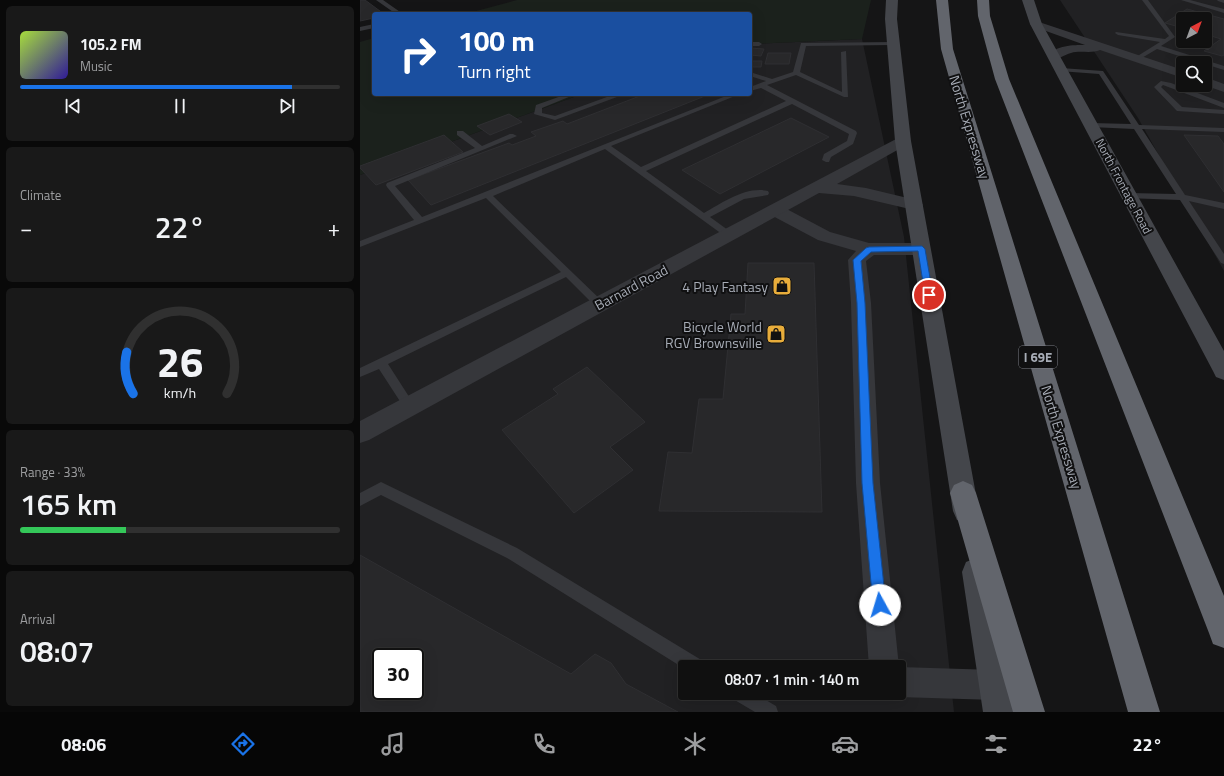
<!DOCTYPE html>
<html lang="en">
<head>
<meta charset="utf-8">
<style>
  :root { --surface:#101010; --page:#191919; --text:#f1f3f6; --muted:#9c9d9f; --line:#303030; --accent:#1a73e8 }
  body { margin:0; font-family:"Titillium Web",sans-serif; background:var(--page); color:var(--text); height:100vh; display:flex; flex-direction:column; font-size:15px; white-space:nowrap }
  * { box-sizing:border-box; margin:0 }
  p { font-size:13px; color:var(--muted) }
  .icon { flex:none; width:22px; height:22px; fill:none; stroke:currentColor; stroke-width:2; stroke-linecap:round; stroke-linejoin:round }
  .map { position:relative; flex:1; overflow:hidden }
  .drawer { display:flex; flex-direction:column; gap:6px; padding:6px; background:#090909; width:360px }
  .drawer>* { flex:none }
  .top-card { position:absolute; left:12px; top:12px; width:380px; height:84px; border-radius:4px; box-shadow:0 4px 16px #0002,0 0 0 1px var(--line); background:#1a4fa0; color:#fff; overflow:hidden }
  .needle { width:26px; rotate:41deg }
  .controls { position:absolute; left:816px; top:12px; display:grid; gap:8px }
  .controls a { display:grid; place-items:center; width:36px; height:36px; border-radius:4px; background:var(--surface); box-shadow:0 4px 16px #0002,0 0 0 1px var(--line); font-size:20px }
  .speed { position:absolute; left:12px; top:648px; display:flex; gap:8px; font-size:20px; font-weight:700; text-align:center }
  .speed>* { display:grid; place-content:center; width:52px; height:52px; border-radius:50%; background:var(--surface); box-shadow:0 4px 16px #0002,0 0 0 1px var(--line); line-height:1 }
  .speed .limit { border:2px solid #111; border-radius:6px; background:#fff; color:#111 }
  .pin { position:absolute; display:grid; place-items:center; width:34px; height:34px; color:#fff; margin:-17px; border:2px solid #fff; border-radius:50%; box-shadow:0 1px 4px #0007 }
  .me { position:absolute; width:44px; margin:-22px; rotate:354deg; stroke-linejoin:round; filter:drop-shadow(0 0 3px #0008) }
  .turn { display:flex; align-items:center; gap:14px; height:84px; padding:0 20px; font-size:18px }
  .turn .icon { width:52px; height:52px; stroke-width:2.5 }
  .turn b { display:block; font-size:28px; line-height:34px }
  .big { font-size:30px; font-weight:600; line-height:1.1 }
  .drawer .tile { flex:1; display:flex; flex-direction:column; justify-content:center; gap:6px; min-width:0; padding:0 14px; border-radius:6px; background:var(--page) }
  .drawer .dial { align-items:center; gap:0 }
  .dial svg { height:104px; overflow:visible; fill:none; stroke:var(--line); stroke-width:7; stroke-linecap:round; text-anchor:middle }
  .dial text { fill:var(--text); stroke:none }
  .song { display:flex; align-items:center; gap:12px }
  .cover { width:48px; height:48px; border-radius:6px; background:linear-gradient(135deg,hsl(80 70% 55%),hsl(250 70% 35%)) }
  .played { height:4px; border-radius:2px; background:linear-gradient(90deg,var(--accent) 85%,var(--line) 85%) }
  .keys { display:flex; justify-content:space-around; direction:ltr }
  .heat { display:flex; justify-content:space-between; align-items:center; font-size:22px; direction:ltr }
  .charge { height:6px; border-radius:3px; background:linear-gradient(90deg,#34c759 33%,var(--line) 0) }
  .trip { position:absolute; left:318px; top:660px; width:228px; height:40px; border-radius:4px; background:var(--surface); box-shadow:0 4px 16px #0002,0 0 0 1px var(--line); font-weight:600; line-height:40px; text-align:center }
  .tab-bar { display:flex; height:64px; justify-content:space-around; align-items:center; background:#060606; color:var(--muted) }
  .tab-bar .icon { width:28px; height:28px }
  .tab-bar .on { color:var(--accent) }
  .tab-bar b { font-size:18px; color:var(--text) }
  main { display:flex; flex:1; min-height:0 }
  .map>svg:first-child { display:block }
</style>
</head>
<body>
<main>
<section class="drawer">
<div class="tile">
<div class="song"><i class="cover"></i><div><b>105.2 FM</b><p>Music</p></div></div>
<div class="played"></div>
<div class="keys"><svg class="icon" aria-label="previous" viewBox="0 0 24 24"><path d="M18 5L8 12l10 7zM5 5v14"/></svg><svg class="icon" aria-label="pause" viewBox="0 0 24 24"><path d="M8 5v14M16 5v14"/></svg><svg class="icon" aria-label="next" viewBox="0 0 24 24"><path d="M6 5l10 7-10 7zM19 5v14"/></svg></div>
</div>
<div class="tile"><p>Climate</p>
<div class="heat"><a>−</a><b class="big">22°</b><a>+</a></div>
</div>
<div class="tile dial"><svg viewBox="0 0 100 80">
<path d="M14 69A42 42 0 1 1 86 69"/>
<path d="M14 69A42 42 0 0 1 9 37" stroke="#1a73e8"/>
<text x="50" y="56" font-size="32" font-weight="700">26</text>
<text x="50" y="72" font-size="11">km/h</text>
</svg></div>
<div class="tile"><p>Range · 33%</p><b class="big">165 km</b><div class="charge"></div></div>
<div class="tile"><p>Arrival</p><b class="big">08:07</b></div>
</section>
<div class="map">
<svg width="864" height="712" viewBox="0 0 864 712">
  <rect width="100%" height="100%" fill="#151516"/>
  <path fill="#212123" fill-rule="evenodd" d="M700 0H864V271L778 118ZM823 19H845V41H823ZM823 63H845V85H823Z
    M502 39 544 237 594 712H0V175L222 94H390V44ZM21 657H55V691H21ZM325 667H539V693H325Z"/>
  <path fill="#1b211c" d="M157 0H511L502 39 390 44V14H105Z
    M14 38V94H222L0 175V42Z"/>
  <path fill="#28282a" stroke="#2f2f32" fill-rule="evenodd" d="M0 0H5L24 14H14V18L0 21Z
    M827 9 864 19V55L862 56 844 51 861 39 845 34V19H823V28L805 23Z
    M390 48 404 49 401 56 390 55Z
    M408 53H431L429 64H405Z
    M390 61H402L401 67H390Z
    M285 94H350L71 205 48 180 149 143 152 145 176 136 171 132 203 121 207 124Z
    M149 114 162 122 130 135 117 126Z
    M431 118 469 137 360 194 322 170Z
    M84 135 103 152 16 185 0 168V166Z
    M824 135 858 136 864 144V192Z
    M388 263H454L462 512 299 511 308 452 332 453 339 399H363L371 314H385Z
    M227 367 285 422 250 447 273 470 214 513 142 430 198 394 193 389Z
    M0 555 211 674 235 654 251 663 266 684 318 712H0ZM21 657H55V691H21Z"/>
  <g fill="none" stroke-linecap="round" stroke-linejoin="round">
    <path fill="#36373b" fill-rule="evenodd" d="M16 0H23L43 14H36Z
      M782 0H788L815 37 801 46 864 66V70L797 49 780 59H776V57L800 42 758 35 755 33 756 32 805 39 809 36Z
      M821 0H830L864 9V13Z
      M857 0H864V3L858 1Z
      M14 24V28L0 31V27Z
      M823 39V41H831L851 48 848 50 822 42 821 41Z
      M390 42H399L402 44 399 46H390Z
      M535 42V44L533 45 446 46 440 72 482 92 481 52 486 51 488 97H484L436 75 407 85 496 131 497 133 493 144 471 157 469 162H466L462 160 464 154 487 141 489 134 432 104 286 171 344 213C362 203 386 186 408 191L409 193 408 195 384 199 350 217 372 233 374 235 372 237H366L245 149 133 196 243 302 244 304 243 306H235L206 277 28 364 55 406 53 409 49 411 45 409 19 369 0 377V368L201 272 126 198 0 247V241L54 220 27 187 26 185 27 183 115 148 97 135V131H103L122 146 150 134H153L157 136 35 186 62 217 371 94H380L251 146 281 167 426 101 401 88 390 91V87L406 81 390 76V72L412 79 433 72 441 43Z
      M701 68 743 71 779 125 864 128V132L782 129 825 195 864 203V209L829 201 864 254V264L861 263 820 200 766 198 765 196 766 194 769 193 816 194 774 129 731 127 727 125 731 123 771 124 739 74 699 71 698 70Z
      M801 81 811 83 864 103V108L803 85 801 87 822 107 864 110V114L817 111 794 87Z
      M207 94H216L182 108V113L195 116 255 94H265L195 120 174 114 176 105Z
      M21 482 157 548 343 661 345 667H325V669L147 558 21 495 0 506V493Z
      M371 693H394L416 706 418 712H395L373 699Z"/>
    <path fill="#36373b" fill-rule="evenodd" d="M676 21 823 70V78L740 50C731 54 720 50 711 53 703 55 698 61 690 59L688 56C696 45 713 45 725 45L672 26 670 24 672 22Z
      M845 77 864 84V92L844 85H845Z
      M415 205 421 206 470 232 509 243H561L567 245 570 249 567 253 561 255H514L506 261 511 303 520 483 539 667 635 670 646 674 650 685 646 696 635 700 539 697 529 693H539V667H509L496 483 491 303 488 260 496 251 458 240 409 214 407 210 409 206Z"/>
    <path fill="#36373b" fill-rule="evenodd" d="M543 136 548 138 551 141 548 144 477 184 506 188 560 201 563 205 560 209 554 210 494 196 459 193 9 440 0 443V421L538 138Z"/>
    <path fill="#44464b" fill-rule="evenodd" d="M526 0H538L537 19 551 141 619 511 615 520 606 523 597 520 593 511 535 141 525 19Z
      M662 0H674L682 24 864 351V380L856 377 853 371 670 24Z
      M616 558 626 562 630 572 655 712H623L602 572 606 562Z"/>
    <path fill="#62656c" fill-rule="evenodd" d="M576 0H588L593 49 800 712H768L581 49Z
      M617 0H629L630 16 649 79 864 596V648L853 644 849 633 635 79 618 16Z
      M603 481 612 485 616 493 685 712H653L590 493 594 485Z"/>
  </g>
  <path fill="#1a73e8" stroke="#114b97" d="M562 246 565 249 573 295 569 297 565 295 558 251 511 252 501 261 505 303 513 483 526 605 524 610 520 611 515 610 513 605 502 483 497 303 493 260 506 248 509 247Z"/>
  <defs>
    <g id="shop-square" transform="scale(1)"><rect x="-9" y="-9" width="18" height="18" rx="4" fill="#e8ad3b" stroke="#101011"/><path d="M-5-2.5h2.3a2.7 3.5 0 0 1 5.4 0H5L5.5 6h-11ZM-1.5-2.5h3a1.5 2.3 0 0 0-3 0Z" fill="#111"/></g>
  </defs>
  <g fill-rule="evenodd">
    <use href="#shop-square" x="422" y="286"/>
    <use href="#shop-square" x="416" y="334"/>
  </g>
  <g text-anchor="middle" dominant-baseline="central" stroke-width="4" stroke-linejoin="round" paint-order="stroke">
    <g font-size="12" fill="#a7acb6" stroke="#101011">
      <text transform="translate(764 186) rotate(62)">North Frontage Road</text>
    </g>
    <rect fill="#101011" stroke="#7a7d84" stroke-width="1" x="659" y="346" width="38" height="22" rx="3"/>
    <g font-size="13" font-weight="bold" fill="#a7acb6">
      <text x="678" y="357">I 69E</text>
    </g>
    <g font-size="14" fill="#a7acb6" stroke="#101011">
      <text transform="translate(610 127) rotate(73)">North Expressway</text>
      <text transform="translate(271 287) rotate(-28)">Barnard Road</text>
      <text transform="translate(702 437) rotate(73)">North Expressway</text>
    </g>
    <g font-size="14" fill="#a7acb6" stroke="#101011" text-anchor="end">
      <text x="408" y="286">4 Play Fantasy</text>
      <text x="402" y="326">Bicycle World<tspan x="402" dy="16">RGV Brownsville</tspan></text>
    </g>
  </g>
</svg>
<div class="controls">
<a><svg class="needle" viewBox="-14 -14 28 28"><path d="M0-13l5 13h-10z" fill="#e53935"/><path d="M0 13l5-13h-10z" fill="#9c9d9f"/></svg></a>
<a><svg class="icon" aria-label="search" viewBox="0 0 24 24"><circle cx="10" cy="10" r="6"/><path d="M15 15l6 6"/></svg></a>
</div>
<div class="speed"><div class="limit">30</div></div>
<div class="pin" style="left:569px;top:295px;background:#d93025"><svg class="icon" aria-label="arrive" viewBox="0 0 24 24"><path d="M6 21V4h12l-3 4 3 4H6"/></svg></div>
<svg class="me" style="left:520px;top:605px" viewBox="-20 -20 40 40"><circle r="19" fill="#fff"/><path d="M0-13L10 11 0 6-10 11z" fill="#1a73e8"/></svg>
<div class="trip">08:07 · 1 min · 140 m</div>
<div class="top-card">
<div class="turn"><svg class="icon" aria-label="right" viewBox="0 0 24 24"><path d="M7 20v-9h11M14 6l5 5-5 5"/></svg><div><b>100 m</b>Turn right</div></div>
</div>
</div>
</main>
<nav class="tab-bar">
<b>08:06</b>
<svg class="icon on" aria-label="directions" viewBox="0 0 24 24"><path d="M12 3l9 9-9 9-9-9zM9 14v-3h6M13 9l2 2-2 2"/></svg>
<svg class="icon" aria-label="music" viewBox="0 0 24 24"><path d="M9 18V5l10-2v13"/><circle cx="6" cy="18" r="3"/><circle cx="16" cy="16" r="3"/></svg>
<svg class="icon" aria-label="phone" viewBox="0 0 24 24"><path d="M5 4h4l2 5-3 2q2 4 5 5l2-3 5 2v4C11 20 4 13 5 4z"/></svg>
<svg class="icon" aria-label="climate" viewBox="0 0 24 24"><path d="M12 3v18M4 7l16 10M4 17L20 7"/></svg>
<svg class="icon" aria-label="car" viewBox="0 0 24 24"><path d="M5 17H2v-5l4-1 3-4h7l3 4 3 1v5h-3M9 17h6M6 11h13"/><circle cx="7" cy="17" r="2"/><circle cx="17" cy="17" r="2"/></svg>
<svg class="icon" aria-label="filters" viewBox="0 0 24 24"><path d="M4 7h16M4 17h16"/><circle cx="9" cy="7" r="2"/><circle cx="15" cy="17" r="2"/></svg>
<b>22°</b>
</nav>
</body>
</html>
